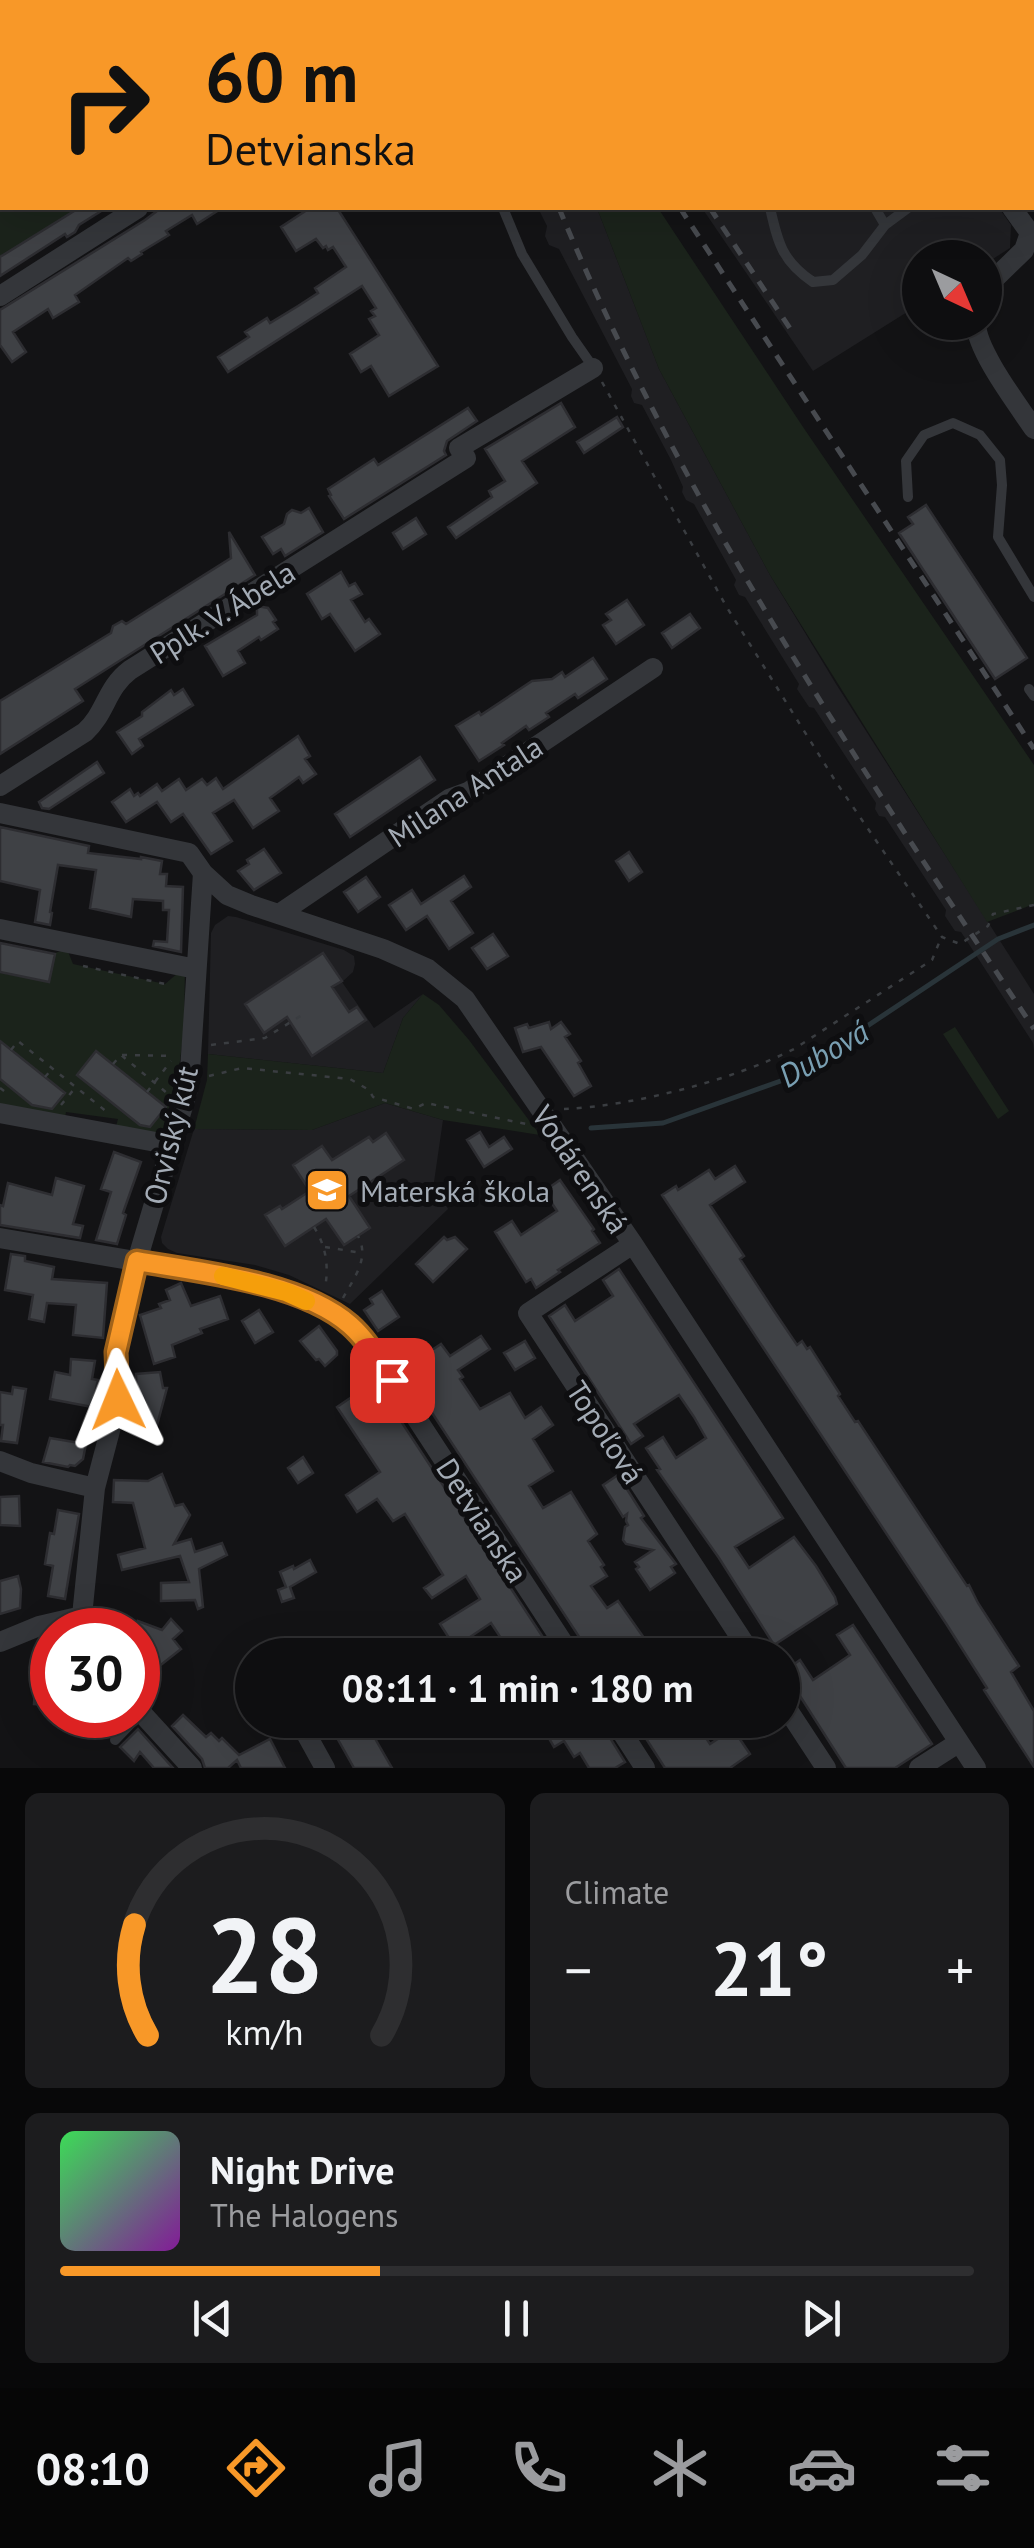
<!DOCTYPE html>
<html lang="en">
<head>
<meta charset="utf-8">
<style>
  :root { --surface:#0e0e10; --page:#1c1c1e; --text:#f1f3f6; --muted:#9b9c9f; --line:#2e2e30; --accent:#f89828 }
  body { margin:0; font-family:"PT Sans",sans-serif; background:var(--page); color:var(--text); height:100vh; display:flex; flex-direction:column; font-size:38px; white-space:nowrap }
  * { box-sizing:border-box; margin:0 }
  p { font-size:32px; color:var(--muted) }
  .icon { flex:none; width:55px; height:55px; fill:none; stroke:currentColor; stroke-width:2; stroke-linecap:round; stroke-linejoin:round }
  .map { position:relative; height:1768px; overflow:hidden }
  .sheet { display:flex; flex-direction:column; gap:25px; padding:25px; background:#080809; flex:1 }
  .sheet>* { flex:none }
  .guide { position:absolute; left:0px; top:0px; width:1035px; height:210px; box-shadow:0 10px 40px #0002,0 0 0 2px var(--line); background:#f89828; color:#111; overflow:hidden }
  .needle { width:65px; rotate:136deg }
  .tools { position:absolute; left:902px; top:240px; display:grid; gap:20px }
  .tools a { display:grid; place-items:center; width:100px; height:100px; border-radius:50%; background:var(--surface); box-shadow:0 10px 40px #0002,0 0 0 2px var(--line); font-size:50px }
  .speed { position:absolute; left:30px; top:1608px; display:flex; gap:20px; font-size:50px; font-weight:700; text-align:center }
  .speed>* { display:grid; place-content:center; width:130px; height:130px; border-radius:50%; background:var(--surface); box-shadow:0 10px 40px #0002,0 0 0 2px var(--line); line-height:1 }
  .speed .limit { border:15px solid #d22; background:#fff; color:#111 }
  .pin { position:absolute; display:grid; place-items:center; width:85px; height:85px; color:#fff; margin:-42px; border-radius:20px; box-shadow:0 5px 15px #0006 }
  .me { position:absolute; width:110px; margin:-55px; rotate:358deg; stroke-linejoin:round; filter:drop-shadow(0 0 8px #0008) }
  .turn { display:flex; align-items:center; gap:35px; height:210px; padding:0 40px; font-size:45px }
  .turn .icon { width:130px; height:130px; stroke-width:2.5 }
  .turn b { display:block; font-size:70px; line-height:85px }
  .big { font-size:75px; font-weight:700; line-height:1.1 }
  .sheet .tile { flex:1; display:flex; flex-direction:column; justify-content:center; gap:15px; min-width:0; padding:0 35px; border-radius:15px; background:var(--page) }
  .sheet .dial { align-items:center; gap:0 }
  .dial svg { height:260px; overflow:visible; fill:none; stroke:var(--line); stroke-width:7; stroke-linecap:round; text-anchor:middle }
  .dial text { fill:var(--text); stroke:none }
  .song { display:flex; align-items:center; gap:30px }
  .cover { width:120px; height:120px; border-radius:15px; background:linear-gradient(135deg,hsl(130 70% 55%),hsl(290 70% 35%)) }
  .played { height:10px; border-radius:5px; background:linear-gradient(90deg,var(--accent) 35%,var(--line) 35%) }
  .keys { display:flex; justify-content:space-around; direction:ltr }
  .heat { display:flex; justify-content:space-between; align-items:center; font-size:55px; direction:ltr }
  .sheet .tiles { flex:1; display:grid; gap:25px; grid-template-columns:1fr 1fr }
  .tile:last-child { grid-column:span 2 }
  .trip { position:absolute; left:235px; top:1638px; width:565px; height:100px; border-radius:50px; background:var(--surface); box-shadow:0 10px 40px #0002,0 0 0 2px var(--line); font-weight:700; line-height:100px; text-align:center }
  .menu { display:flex; height:160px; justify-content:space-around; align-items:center; background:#060606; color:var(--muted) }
  .menu .icon { width:70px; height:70px }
  .menu .selected { color:var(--accent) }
  .menu b { font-size:45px; color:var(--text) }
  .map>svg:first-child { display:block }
</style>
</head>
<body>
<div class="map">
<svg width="1034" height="1768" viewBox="0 0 1034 1768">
  <rect width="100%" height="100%" fill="#131315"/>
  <path fill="#1f1f22" d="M562 0H855L856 2H564Z
    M538 208H597L659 369 770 575 836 684 1034 994V1051L1033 1043 961 932 955 931 945 916 946 910 885 817 879 816 875 809 876 803 814 708 809 707 797 689 799 684 745 597 739 595 734 585 736 580 694 504 686 500 682 492 683 487 671 460 642 405 634 403 631 396 632 389 559 249 549 245 545 236 547 226Z
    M702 208H999L1011 225 1010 248 985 264V258H920V304L813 371Z
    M228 916 236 917 344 950 354 956 355 964 353 972 342 982 374 1028 423 994 403 1018 383 1073 208 1054 211 933 215 925Z
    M385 1103 443 1120 434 1182 448 1209 350 1304 289 1275 255 1265 177 1253 168 1249 162 1243 161 1237 194 1129 312 1130Z"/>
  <path fill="#1b231b" d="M2 112V208H78L0 258V114Z
    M597 208H658L803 427 1034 765V904L987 922 770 575 659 369Z
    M67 949 73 964 165 984 185 967 184 1027 180 1061 164 1129 149 1135 115 1130 118 1119 66 1112 64 1123 0 1110V973L49 982 55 953Z
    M423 994 439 1005 469 1040 540 1135 443 1120 385 1103 312 1130 194 1129 207 1080 208 1054 383 1073 403 1018Z
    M955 1027 1009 1111 998 1119 943 1034Z"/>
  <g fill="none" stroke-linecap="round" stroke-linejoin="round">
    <path stroke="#293439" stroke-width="5" d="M591 1128 663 1123 789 1078 998 939 1034 925"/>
  </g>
  <path fill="#3f4145" stroke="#2d2d31" stroke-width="2.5" d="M79 208H106L79 225 75 232 67 237 65 234 0 276V257Z
    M161 208H222L197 224 192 215 166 231 169 235 141 252 142 254 131 261 128 258 75 295 79 302 53 318 48 309 13 332 26 352 12 362 0 345V310L145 220Z
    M310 208H337L438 366 389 396 371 366 361 372 350 354 379 335 369 319 375 316 371 311 376 308 362 286 228 372 218 357 249 337 245 332 267 318 270 323 298 306 318 293 315 288 346 267 333 247 328 250 326 246 323 248 316 239 296 251 281 227Z
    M561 403 575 427 522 461 537 483 456 538 448 527 492 497 489 491 505 481 485 449Z
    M468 408 477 421 447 441 444 451 446 455 344 519 329 496 331 495 328 489 374 459 378 465Z
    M617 417 623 427 584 453 577 442Z
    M926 505 1027 658 995 679 899 533 913 524 908 517Z
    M309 508 323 532 285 556 281 549 273 554 262 537 284 524 287 514 292 510 301 513Z
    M416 518 426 534 403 549 393 533Z
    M229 532 255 575 75 689 83 701 0 754V701L111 633 113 626 122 621 126 624 231 558Z
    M341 572 349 586 355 583 362 594 351 600 365 622 369 619 380 634 355 651 330 614 322 619 307 594Z
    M627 600 644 625 616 644 603 625 611 620 606 614Z
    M257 606 268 608 276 620 273 622 278 629 261 640 259 637 238 651 245 663 223 676 205 646 257 615Z
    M690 614 700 628 672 648 662 633Z
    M593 658 607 679 578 698 575 694 546 713 549 717 529 730 526 726 502 743 504 745 479 761 456 726 479 712 481 715 532 681 552 679 562 672 565 677Z
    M183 689 193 705 139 739 143 746 132 754 117 732 142 716V712L171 690 174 695Z
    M298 736 310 756 305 759 316 774 303 783 299 777 270 798 279 811 253 828 234 800 213 813 232 841 211 854 183 814 171 822 157 802 126 822 112 802 130 789 134 796 138 793 140 796 157 784 162 791 179 779 186 790 202 779 207 785 216 778 223 789Z
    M420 757 435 780 350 837 335 814Z
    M97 762 104 773 49 809 42 808 39 802Z
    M0 827 89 846 88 853 141 859V857L162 861 160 874H167L166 886 183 887 181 952 153 946 154 941 167 942 169 910H163V901L133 899 131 917 90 908 96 870 58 865 50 912 52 913 50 925 35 922 40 890 0 881Z
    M264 849 281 873 254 890 238 871 249 864 247 860Z
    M629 852 642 872 629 881 616 861Z
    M464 876 471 887 451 901 473 933 449 949 427 916 406 930 389 905 412 890 421 904Z
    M366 877 380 897 358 912 344 892Z
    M493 934 508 956 487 969 472 948Z
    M0 943 55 954 49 982 0 972Z
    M323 953 342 981 332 987 349 1012 357 1007 366 1020 312 1056 287 1017 264 1033 245 1004Z
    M549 1022 551 1029 561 1022 570 1034 565 1037 581 1061 578 1063 591 1086 574 1096 541 1047 523 1052 515 1028 527 1024 529 1028Z
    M0 1041 65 1093 52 1109 32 1105 0 1079Z
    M96 1051 166 1107 150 1127 140 1125 77 1075Z
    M480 1132 489 1147 504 1137 512 1149 484 1167 467 1140Z
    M386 1133 404 1160 349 1196 370 1228 344 1245 326 1219 285 1246 265 1215 280 1206 282 1209 310 1191 293 1165 322 1146 332 1160 369 1137 373 1142Z
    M114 1152 141 1162 123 1213 126 1215 117 1244 96 1240 111 1192 101 1189Z
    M735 1166 745 1182 710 1205 744 1256 740 1259 774 1311 797 1345 802 1341 807 1349 810 1347 840 1394 838 1396 855 1422 858 1421 967 1586 969 1585 978 1603 1019 1666 1011 1672 1034 1711V1767L984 1690 987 1688 947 1625 662 1195 676 1186 678 1190 709 1170 715 1179Z
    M56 1178 84 1186 73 1224 83 1226 80 1238 0 1225V1205L3 1206 8 1183 52 1195Z
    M560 1180 594 1229 592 1231 600 1243 558 1270 560 1272 536 1288 531 1279 526 1282 495 1232 512 1221 521 1235 557 1211 544 1191Z
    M444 1237 447 1240 455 1237 467 1249 433 1282 416 1264Z
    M11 1254 25 1256V1261L54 1267 52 1279 107 1283 103 1338 73 1335 76 1305 47 1303 44 1322 29 1319 33 1295 5 1290Z
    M619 1269 783 1518 735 1547 749 1568 794 1537 816 1566 835 1597 837 1604 774 1645 719 1558 657 1470 660 1469 646 1448 663 1437 676 1458 706 1438 694 1417 679 1395 634 1424 643 1436 631 1444 549 1316 565 1305 575 1321 613 1296 603 1280Z
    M181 1283 191 1306 220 1296 228 1319 200 1329 202 1333 172 1345 175 1357 154 1364 140 1315 161 1308 159 1304 170 1300 166 1290Z
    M382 1291 399 1317 378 1331 364 1310 373 1304 370 1299Z
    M259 1310 273 1332 255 1343 242 1321Z
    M319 1326 337 1351V1355L325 1366 319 1359 316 1360 300 1341Z
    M481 1336 490 1349 458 1370 463 1377 460 1379 480 1409 510 1393 525 1418 541 1407 553 1425 533 1439 553 1471 529 1486 543 1508 571 1492 597 1534 588 1541 604 1565 601 1567 607 1576 591 1586 607 1608 618 1601 656 1655H591L396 1358 405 1353 401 1348 413 1341 423 1356 441 1344 450 1356Z
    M525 1341 535 1358 515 1370 504 1353Z
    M71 1359 95 1361 92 1379 98 1380 92 1407 50 1399 55 1372 70 1375Z
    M368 1371 550 1648 540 1655H512L491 1623 470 1637 482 1655H460L440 1624 480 1599 466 1576 432 1598 424 1588 443 1575 405 1514 393 1521 377 1499 357 1512 346 1495 380 1472 337 1407 359 1392 352 1381Z
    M160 1372 163 1388H167L157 1425 152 1423 150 1430 131 1425 137 1402 136 1374Z
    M13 1387 26 1389 17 1443 1 1441 3 1425H0V1392L12 1394Z
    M50 1438 86 1444 83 1459 75 1466 70 1465 68 1467 43 1462Z
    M303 1457 313 1473 298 1483 288 1468Z
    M162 1474 175 1506 183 1504 190 1515 174 1544 191 1539 195 1552 222 1543 227 1555 199 1569 203 1607 198 1609 195 1600 161 1601V1583L189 1582 180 1556 122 1570 118 1555 145 1548 133 1503 113 1502 114 1480 148 1481Z
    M618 1475 644 1516 641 1518 676 1564 671 1567 675 1573 650 1590 636 1569 639 1567 635 1562 653 1550 626 1544 623 1540 625 1527 628 1525 626 1521 627 1514 623 1517 603 1485Z
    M19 1496 20 1526 0 1525V1497Z
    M58 1510 79 1514 65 1599 48 1596 53 1566 45 1564 50 1533 54 1534Z
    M310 1560 316 1572 290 1587 294 1598 282 1602 278 1590 286 1587 280 1572 293 1566 294 1569Z
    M18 1576 21 1589 20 1608 0 1614V1581Z
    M171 1619 182 1631 173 1639 181 1649 157 1668 138 1643V1621L162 1630Z
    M853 1625 932 1744 895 1768H846L784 1671 800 1660 813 1680 850 1655 837 1635Z
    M41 1659H52V1705L34 1704 35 1688H40Z
    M86 1715H126V1716L108 1736 104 1732 98 1737 89 1728 93 1723Z
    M183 1715 206 1737 211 1733 219 1741 222 1738 239 1755 270 1739 285 1768H241L237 1760 228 1768H205L202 1759 172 1726Z
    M327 1720H359L369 1738 373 1735 392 1768H354Z
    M553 1720H599L625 1762 615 1768H589L580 1753 574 1757 564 1741 554 1747 547 1735 558 1728Z
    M634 1720H694L710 1744 733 1729 750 1754 730 1768H665Z
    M138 1729 173 1768H154L140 1752 134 1761 120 1747Z"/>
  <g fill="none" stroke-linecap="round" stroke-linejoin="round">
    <path stroke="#3a3d41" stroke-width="2.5" stroke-dasharray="5 8" stroke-linecap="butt" d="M0 45 2 49
      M602 382 726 606 836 782 942 937 960 944 988 926 993 914 1034 905
      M83 966 165 984
      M211 1045 265 1038 302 1015
      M11 1050 18 1041 107 1112
      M122 1055 174 1056
      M113 1064 121 1055 167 1093
      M209 1076 242 1068 350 1079 369 1090 373 1097 414 1109 426 1103 526 1124
      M45 1077 52 1069
      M0 1088 7 1093
      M147 1092 171 1061
      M61 1105 75 1088
      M564 1109C633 1106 733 1080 794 1049L932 960 941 938
      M314 1227C326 1246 329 1266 325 1288
      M325 1247 362 1253
      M343 1298C354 1278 370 1258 358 1236"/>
    <path stroke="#34363a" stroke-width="10" d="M438 0 439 2
      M651 0 652 2
      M821 0 822 2
      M714 2V0
      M503 208 522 254 572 337 593 367
      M770 208C778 243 782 261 813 282L833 280 862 255 885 225 875 208
      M885 225 908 208
      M908 497 906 461 924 435 953 423 980 435 1000 460 1002 485 998 537 1034 597
      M1029 689 1034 696
      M115 1740 141 1713"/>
    <path stroke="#34363a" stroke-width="20" d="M871 0 873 2
      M985 288 1024 250 1030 233 1012 208
      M0 296 138 208
      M976 322C975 349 1018 405 1034 429
      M0 786 85 732C106 713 106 688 130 670L466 458 459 448 593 368
      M0 813 189 853 203 873 227 895 251 905 383 949 428 969 465 999 633 1244 976 1768
      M279 914 449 799 468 792 653 668
      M0 929 196 969
      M0 1113 172 1145
      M0 1238 236 1278 286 1292 336 1314 353 1327 372 1350 571 1655
      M633 1244 528 1313 752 1655
      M0 1461 31 1473 95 1488
      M85 1630 82 1616 95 1488 118 1400 116 1352 137 1261 189 1086 203 873
      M0 1642 39 1626 82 1616
      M782 1701 826 1768
      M138 1709 192 1768
      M614 1720 645 1768
      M299 1721 325 1768
      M919 1768 958 1743"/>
    <path stroke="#474a4f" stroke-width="5" stroke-dasharray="12 10" stroke-linecap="butt" d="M495 0 496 2
      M548 0 549 2
      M588 0 590 2
      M559 208C682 505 858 762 1034 1029
      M680 208 1034 749
      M710 208 795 336"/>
  </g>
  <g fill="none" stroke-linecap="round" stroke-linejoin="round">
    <g stroke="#a1631a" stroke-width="25">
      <path id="route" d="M118 1400 116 1352 137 1261C200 1272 301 1282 350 1325 367 1340 379 1361 392 1380"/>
    </g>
    <use href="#route" stroke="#f89828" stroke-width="18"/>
    <path stroke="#f59e0b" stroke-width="18" d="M223 1276 286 1292 306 1301"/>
  </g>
  <defs>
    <g id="school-square" transform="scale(2.25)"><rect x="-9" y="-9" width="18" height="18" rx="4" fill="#f89828" stroke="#0e0e10"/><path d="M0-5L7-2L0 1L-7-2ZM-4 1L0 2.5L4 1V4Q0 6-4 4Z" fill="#fff"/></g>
  </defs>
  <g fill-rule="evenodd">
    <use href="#school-square" x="327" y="1190"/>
  </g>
  <g text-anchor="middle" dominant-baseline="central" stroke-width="10" stroke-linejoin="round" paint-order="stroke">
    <g font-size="30" fill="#a4acb6" stroke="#0e0e10">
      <text transform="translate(222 612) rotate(-32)">Pplk. V. Ábela</text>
      <text transform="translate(465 791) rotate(-33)">Milana Antala</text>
      <text transform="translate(170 1135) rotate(-76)">Orviský kút</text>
      <text transform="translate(581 1169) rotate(56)">Vodárenská</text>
      <text transform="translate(606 1432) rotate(57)">Topoľová</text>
      <text transform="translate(483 1520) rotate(57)">Detvianska</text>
    </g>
    <g font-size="30" fill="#a4acb6" stroke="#0e0e10" text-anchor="start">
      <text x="360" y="1190">Materská škola</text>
    </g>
    <g font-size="32" font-style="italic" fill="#799fb2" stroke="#0e0e10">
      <text transform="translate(823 1053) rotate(-31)">Dubová</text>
    </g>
  </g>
</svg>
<div class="tools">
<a><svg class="needle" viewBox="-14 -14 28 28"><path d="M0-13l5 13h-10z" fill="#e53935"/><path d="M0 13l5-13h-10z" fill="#9b9c9f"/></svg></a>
</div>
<div class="speed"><div class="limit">30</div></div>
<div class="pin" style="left:392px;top:1380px;background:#d93025"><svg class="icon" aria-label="arrive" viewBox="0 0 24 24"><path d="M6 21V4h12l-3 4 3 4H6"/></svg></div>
<svg class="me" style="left:118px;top:1400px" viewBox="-20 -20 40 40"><path d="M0-17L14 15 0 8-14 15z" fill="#f89828" stroke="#fff" stroke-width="4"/></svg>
<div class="trip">08:11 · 1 min · 180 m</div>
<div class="guide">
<div class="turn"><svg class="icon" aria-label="right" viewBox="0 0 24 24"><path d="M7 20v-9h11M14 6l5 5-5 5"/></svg><div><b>60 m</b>Detvianska</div></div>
</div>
</div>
<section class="sheet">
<div class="tiles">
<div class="tile dial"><svg viewBox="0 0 100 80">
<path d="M14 69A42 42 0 1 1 86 69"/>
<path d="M14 69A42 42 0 0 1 10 35" stroke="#f89828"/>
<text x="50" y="56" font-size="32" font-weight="700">28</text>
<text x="50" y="72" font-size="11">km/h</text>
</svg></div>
<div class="tile"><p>Climate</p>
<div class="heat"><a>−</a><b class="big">21°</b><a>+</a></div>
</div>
<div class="tile">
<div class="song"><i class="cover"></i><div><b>Night Drive</b><p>The Halogens</p></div></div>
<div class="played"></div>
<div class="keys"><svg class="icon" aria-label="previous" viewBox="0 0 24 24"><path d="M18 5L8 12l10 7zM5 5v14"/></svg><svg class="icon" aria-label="pause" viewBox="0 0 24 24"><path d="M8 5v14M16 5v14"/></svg><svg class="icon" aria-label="next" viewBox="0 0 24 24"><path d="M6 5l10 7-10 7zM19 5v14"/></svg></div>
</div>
</div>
</section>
<nav class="menu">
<b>08:10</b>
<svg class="icon selected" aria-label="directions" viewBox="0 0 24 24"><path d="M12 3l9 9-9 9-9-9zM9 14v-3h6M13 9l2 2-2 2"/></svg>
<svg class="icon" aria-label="music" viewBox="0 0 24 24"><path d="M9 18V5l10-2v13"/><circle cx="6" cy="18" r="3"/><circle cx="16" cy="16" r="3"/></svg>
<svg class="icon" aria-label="phone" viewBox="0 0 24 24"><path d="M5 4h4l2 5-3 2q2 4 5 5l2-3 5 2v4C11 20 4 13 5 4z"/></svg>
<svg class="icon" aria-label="climate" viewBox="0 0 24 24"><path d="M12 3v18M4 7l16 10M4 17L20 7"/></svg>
<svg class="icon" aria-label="car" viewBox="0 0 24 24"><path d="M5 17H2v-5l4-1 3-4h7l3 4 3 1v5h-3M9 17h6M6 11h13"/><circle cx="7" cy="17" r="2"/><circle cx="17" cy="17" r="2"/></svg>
<svg class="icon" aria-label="filters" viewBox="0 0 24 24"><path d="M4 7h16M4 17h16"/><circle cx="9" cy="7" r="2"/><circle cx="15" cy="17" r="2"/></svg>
</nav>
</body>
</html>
